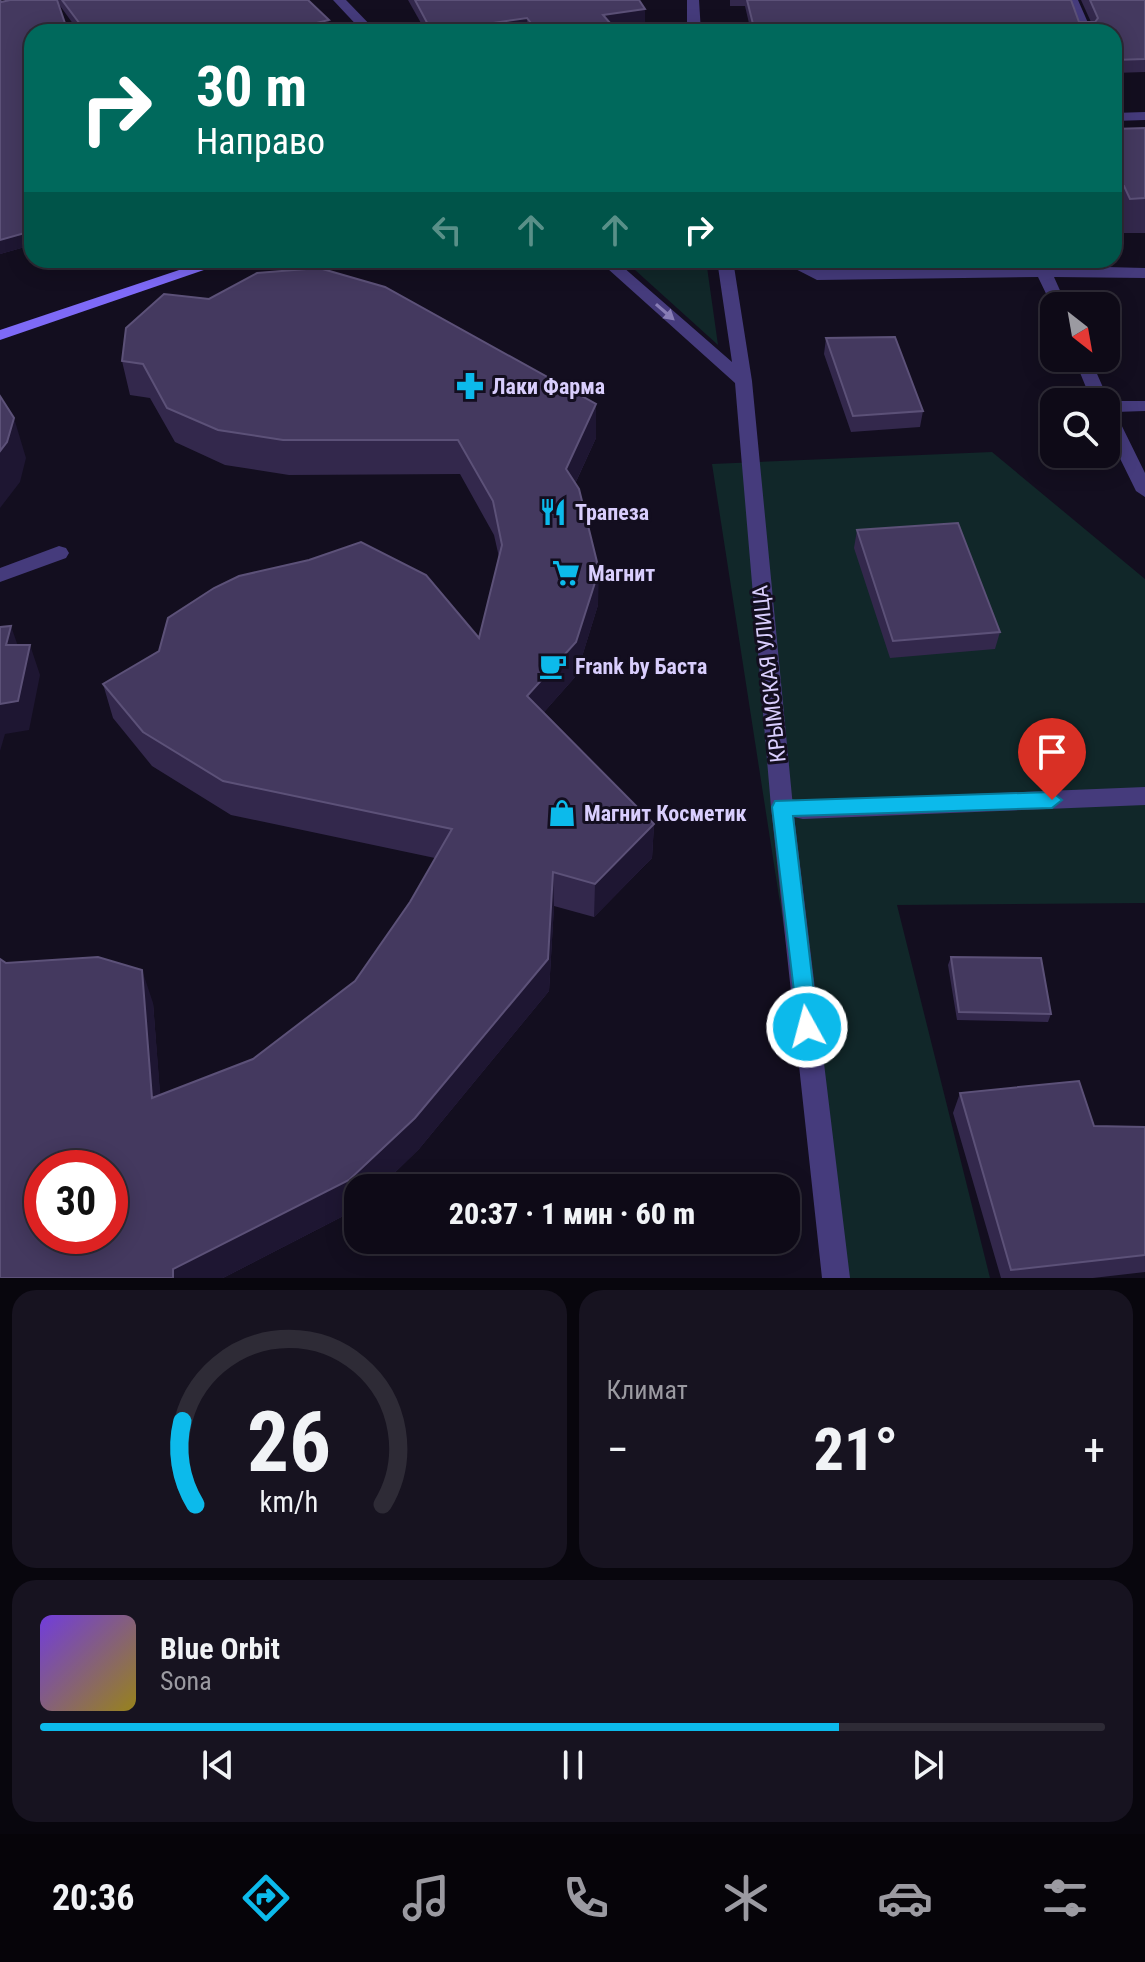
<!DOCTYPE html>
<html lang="ru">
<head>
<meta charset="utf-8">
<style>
  :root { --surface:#0e0a17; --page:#171320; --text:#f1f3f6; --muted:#9b9aa1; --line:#2e2b36; --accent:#0cbaeb }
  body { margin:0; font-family:"Roboto Condensed",sans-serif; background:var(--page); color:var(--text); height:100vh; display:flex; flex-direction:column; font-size:30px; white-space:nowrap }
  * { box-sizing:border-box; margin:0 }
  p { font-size:26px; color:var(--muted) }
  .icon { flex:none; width:44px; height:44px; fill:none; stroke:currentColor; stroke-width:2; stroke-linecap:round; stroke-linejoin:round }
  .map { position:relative; height:1278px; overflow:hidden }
  .sheet { display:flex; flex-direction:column; gap:12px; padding:12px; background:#08060d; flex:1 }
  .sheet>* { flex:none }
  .hud { position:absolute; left:24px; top:24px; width:1098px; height:244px; border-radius:24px; box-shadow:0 4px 20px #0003,0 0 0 2px var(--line); background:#00695c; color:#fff; overflow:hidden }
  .needle { width:52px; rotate:149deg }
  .tools { position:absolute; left:1040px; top:292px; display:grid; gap:16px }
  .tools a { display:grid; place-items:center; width:80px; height:80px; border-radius:16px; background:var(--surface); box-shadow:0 4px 20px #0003,0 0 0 2px var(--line); font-size:40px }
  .speed { position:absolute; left:24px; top:1150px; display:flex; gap:16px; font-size:40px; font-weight:700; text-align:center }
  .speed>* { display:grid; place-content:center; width:104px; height:104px; border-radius:50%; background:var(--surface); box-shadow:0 4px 20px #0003,0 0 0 2px var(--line); line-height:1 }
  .speed .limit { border:12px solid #d22; background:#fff; color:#111 }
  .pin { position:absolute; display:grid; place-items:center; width:68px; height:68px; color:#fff; margin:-82px -34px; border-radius:50% 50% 50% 0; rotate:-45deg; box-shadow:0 0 8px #0007 }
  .pin .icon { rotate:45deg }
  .me { position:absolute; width:88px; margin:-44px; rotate:353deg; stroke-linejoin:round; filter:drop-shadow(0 0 6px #0008) }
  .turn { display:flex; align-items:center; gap:28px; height:168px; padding:0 40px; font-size:36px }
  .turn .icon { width:104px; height:104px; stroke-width:2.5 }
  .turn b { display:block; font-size:56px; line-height:68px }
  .lanes { display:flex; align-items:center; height:76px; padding:0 40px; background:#0003; justify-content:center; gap:40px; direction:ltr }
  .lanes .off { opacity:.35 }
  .big { font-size:60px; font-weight:800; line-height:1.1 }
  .sheet .tile { flex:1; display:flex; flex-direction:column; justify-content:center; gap:12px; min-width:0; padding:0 28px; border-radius:24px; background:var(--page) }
  .sheet .dial { align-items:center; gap:0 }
  .dial svg { height:208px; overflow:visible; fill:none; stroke:var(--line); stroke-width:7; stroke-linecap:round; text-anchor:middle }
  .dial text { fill:var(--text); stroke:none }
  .song { display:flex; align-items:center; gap:24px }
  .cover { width:96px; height:96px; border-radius:12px; background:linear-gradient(135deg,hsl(260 70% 55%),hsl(50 70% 35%)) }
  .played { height:8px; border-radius:4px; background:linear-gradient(90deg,var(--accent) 75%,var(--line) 75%) }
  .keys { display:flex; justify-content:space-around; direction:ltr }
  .heat { display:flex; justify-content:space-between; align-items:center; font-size:44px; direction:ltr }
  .sheet .tiles { flex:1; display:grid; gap:12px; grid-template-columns:1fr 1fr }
  .tile:last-child { grid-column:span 2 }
  .trip { position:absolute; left:344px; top:1174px; width:456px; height:80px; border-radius:24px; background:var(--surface); box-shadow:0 4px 20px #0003,0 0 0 2px var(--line); font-weight:800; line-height:80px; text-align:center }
  .tabs { display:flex; height:128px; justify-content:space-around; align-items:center; background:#060409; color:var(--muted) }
  .tabs .icon { width:56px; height:56px }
  .tabs .active { color:var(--accent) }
  .tabs b { font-size:36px; color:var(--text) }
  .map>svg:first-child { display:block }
</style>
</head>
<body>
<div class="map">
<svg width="1145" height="1278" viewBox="0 0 1145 1278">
  <rect width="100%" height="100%" fill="#130e1f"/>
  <path fill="#112729" d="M624 260H706L718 345Z
    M992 452 1145 579V903L897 905 990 1278H838L712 464Z"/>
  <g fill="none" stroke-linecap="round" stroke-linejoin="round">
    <path fill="#453b7c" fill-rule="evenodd" d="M778 260H798L820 270 1090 267 1089 260H1101L1106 267 1145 268V278L1054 277 1067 306H1054V310L1038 277 817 280Z
      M1074 358H1090L1109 401H1145V411L1115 412 1145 473V497L1136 491 1106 430V402H1092Z
      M59 546 66 548 69 553 66 558 0 582V568Z
      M1145 787V805L803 819 774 813 771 807 774 801 782 798 803 801Z"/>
    <path fill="#453b7c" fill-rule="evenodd" d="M333 0H346L377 32H363Z
      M687 0H699L701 32H687Z
      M1066 0H1078L1092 32H1078Z
      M1145 112V120L1114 121V113Z
      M598 260H615L732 362 717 260H733L752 381 793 807 850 1278H822L771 807 735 383Z"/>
    <path fill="#7e6af7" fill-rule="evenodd" d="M209 260H233L0 340V330Z"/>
  </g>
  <path fill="#33284c" d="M0 0 1 2 10 0H308L331 32H79L58 3 32 245 0 254Z
    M408 0H639L645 23 614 28 618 32H426Z
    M730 0H1071L1079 22H1091L1081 0H1145V72L1114 73V32H751L745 6H730Z
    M1145 128V233H1121L1114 221V129Z
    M826 338 923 411 920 427 851 432 824 354Z
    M122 361 596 404V438L575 484 598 605 576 676 544 712 654 824 652 858 594 917 554 906 549 991 419 1149 379 1188H358L355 1210 223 1278H0L6 963 153 1003 160 1095 253 1059 355 981 410 902 435 858 231 815 152 766 113 718 103 684 479 638 499 557 494 535 460 474 289 475 225 465 175 442 150 398 130 395Z
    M857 530 1000 632 995 649 890 658 854 548Z
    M951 957 1051 1014 1048 1022 957 1020 948 965Z
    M960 1093 1094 1126 1145 1127V1272L1093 1278H1001L953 1113Z"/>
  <path fill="#1e1632" d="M645 9V23L603 29V15Z
    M527 18V32H432Z
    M329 20 331 32H279Z
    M32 231V245L0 254V240Z
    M596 404V438L566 503V469Z
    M14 418 26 458 20 482 0 508V451Z
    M599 570 598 605 576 676 528 730 527 696Z
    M11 626 21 655 6 645Z
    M30 645 40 675 29 730 5 734 0 751V704Z
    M654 824 652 858 594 917 595 884Z
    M553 872 554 906 549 991 419 1149 379 1188H358V1208L355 1210 223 1278H173V1269Z
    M142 970 153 1003 163 1129 152 1098Z"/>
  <path fill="#44395f" stroke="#5c5178" stroke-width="2" fill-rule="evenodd" d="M0 0 1 2 10 0H57L68 32H32V231L0 240Z
    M62 0H308L329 20 279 32H86Z
    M415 0H639L645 9 603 15 618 32H538L527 18 432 32Z
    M747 0H1071L1079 22H1095L1098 18 1090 0H1145V59L1114 60V32H755Z
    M1145 128V198L1130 199 1124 186H1114V129Z
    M319 268 385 287 596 404 566 469 579 489 599 570 576 642 527 696 654 824 595 884 553 872 548 959 415 1118 349 1180 173 1269V1278H0V959L6 963 98 957 142 970 152 1098 253 1059 355 981 410 902 452 829 223 781 143 732 103 684 159 651 168 618 214 588 239 576 309 560 361 542 426 575 479 638 502 545 493 501 458 440H283L218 430 167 408 143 364 122 361 126 328 164 294 209 299 257 273ZM42 1168H110V1236H42Z
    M895 337 923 411 853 416 826 338Z
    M0 396 14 418 7 442 0 451Z
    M958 523 1000 632 893 641 857 530Z
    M11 626 6 645H30L18 701 0 704V627Z
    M951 957 1041 958 1051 1014 959 1012Z
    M1079 1081 1094 1126 1145 1127V1255L1011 1270 960 1093Z"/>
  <defs><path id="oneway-solid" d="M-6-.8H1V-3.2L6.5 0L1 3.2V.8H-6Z" transform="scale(2)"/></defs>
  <use fill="#887db6" href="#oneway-solid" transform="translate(665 312) rotate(41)"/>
  <path fill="#0cbaeb" stroke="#087999" stroke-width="2" d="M1052 792 1062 800 1052 808 793 816 818 1027 815 1033 807 1036 799 1033 772 807 775 801Z"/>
  <defs>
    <g id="pharmacy-bare" transform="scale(2.16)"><path d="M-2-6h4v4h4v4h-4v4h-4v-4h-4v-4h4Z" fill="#0cbaeb" stroke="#130e1f" stroke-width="2.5" paint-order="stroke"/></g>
    <g id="restaurant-bare" transform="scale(2.16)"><path d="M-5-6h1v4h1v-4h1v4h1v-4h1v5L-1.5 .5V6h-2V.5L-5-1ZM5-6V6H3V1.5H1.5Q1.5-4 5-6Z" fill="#0cbaeb" stroke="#130e1f" stroke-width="2.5" paint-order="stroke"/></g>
    <g id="supermarket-bare" transform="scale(2.16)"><path d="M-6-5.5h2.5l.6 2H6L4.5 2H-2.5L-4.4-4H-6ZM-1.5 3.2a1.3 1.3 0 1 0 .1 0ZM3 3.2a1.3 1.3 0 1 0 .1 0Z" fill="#0cbaeb" stroke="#130e1f" stroke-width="2.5" paint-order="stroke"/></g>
    <g id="cafe-bare" transform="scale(2.16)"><path d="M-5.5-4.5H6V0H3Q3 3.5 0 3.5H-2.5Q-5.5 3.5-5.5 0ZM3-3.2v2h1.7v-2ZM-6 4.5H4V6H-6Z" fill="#0cbaeb" stroke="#130e1f" stroke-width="2.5" paint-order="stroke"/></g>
    <g id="shop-bare" transform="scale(2.16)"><path d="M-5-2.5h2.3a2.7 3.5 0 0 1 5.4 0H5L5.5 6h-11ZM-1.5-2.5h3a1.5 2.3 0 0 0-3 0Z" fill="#0cbaeb" stroke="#130e1f" stroke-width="2.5" paint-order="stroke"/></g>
  </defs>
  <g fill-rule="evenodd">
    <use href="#pharmacy-bare" x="470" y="386"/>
    <use href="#restaurant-bare" x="553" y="512"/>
    <use href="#supermarket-bare" x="566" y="573"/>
    <use href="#cafe-bare" x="553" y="666"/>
    <use href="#shop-bare" x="562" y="813"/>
  </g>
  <g text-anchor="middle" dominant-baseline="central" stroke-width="6" stroke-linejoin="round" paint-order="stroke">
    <g font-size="22" font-weight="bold" fill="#d9cefd" stroke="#130e1f" text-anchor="start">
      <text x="492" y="386">Лаки Фарма</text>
      <text x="575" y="512">Трапеза</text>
      <text x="588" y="573">Магнит</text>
      <text x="575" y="666">Frank by Баста</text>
      <text x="584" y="813">Магнит Косметик</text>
    </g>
    <g font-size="22" fill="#d9cefd" stroke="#130e1f">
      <text transform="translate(769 674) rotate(-96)">КРЫМСКАЯ УЛИЦА</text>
    </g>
  </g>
</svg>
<div class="tools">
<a><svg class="needle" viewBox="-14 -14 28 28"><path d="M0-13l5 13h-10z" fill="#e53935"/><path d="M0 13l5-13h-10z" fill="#9b9aa1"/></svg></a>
<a><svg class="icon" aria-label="search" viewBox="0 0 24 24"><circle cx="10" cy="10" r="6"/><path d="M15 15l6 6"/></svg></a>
</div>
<div class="speed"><div class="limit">30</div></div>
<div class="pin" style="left:1052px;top:800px;background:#d93025"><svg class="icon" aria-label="arrive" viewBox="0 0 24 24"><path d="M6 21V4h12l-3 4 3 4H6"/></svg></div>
<svg class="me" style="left:807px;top:1027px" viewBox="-20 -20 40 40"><circle r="17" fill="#0cbaeb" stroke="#fff" stroke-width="3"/><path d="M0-11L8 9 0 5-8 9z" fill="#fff"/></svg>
<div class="trip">20:37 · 1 мин · 60 m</div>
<div class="hud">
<div class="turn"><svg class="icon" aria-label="right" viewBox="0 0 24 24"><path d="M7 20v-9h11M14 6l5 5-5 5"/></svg><div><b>30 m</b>Направо</div></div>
<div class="lanes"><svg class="icon off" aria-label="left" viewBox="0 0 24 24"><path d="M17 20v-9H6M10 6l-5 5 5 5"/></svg><svg class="icon off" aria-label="ahead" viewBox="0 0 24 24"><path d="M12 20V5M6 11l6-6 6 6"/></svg><svg class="icon off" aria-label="ahead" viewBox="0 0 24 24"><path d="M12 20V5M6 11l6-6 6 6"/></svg><svg class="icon" aria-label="right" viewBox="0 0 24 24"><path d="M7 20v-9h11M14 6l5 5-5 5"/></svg></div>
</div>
</div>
<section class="sheet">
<div class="tiles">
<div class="tile dial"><svg viewBox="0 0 100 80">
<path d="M14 69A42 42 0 1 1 86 69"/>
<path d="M14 69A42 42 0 0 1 9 37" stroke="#0cbaeb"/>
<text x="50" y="56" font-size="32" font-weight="700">26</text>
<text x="50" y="72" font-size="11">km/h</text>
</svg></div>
<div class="tile"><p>Климат</p>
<div class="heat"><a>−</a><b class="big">21°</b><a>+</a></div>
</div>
<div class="tile">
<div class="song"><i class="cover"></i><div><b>Blue Orbit</b><p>Sona</p></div></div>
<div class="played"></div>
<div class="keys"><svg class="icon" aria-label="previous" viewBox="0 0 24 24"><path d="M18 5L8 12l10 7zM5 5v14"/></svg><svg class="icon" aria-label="pause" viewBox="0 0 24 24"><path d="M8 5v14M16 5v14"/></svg><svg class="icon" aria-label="next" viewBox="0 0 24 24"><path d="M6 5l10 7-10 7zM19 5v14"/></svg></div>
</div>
</div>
</section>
<nav class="tabs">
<b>20:36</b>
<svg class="icon active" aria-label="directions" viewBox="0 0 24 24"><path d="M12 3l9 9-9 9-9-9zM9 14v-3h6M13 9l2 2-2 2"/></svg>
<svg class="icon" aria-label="music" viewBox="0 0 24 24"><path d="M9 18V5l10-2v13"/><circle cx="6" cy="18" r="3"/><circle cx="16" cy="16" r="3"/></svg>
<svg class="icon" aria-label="phone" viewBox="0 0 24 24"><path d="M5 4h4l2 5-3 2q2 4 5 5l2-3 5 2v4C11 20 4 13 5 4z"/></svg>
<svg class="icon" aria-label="climate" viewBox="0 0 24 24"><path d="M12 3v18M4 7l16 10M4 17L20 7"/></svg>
<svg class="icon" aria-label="car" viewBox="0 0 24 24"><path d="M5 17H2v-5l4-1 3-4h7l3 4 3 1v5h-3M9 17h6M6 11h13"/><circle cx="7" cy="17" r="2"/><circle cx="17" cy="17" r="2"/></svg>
<svg class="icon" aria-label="filters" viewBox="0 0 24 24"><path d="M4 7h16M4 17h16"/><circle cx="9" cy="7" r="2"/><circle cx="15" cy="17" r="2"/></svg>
</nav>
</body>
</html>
